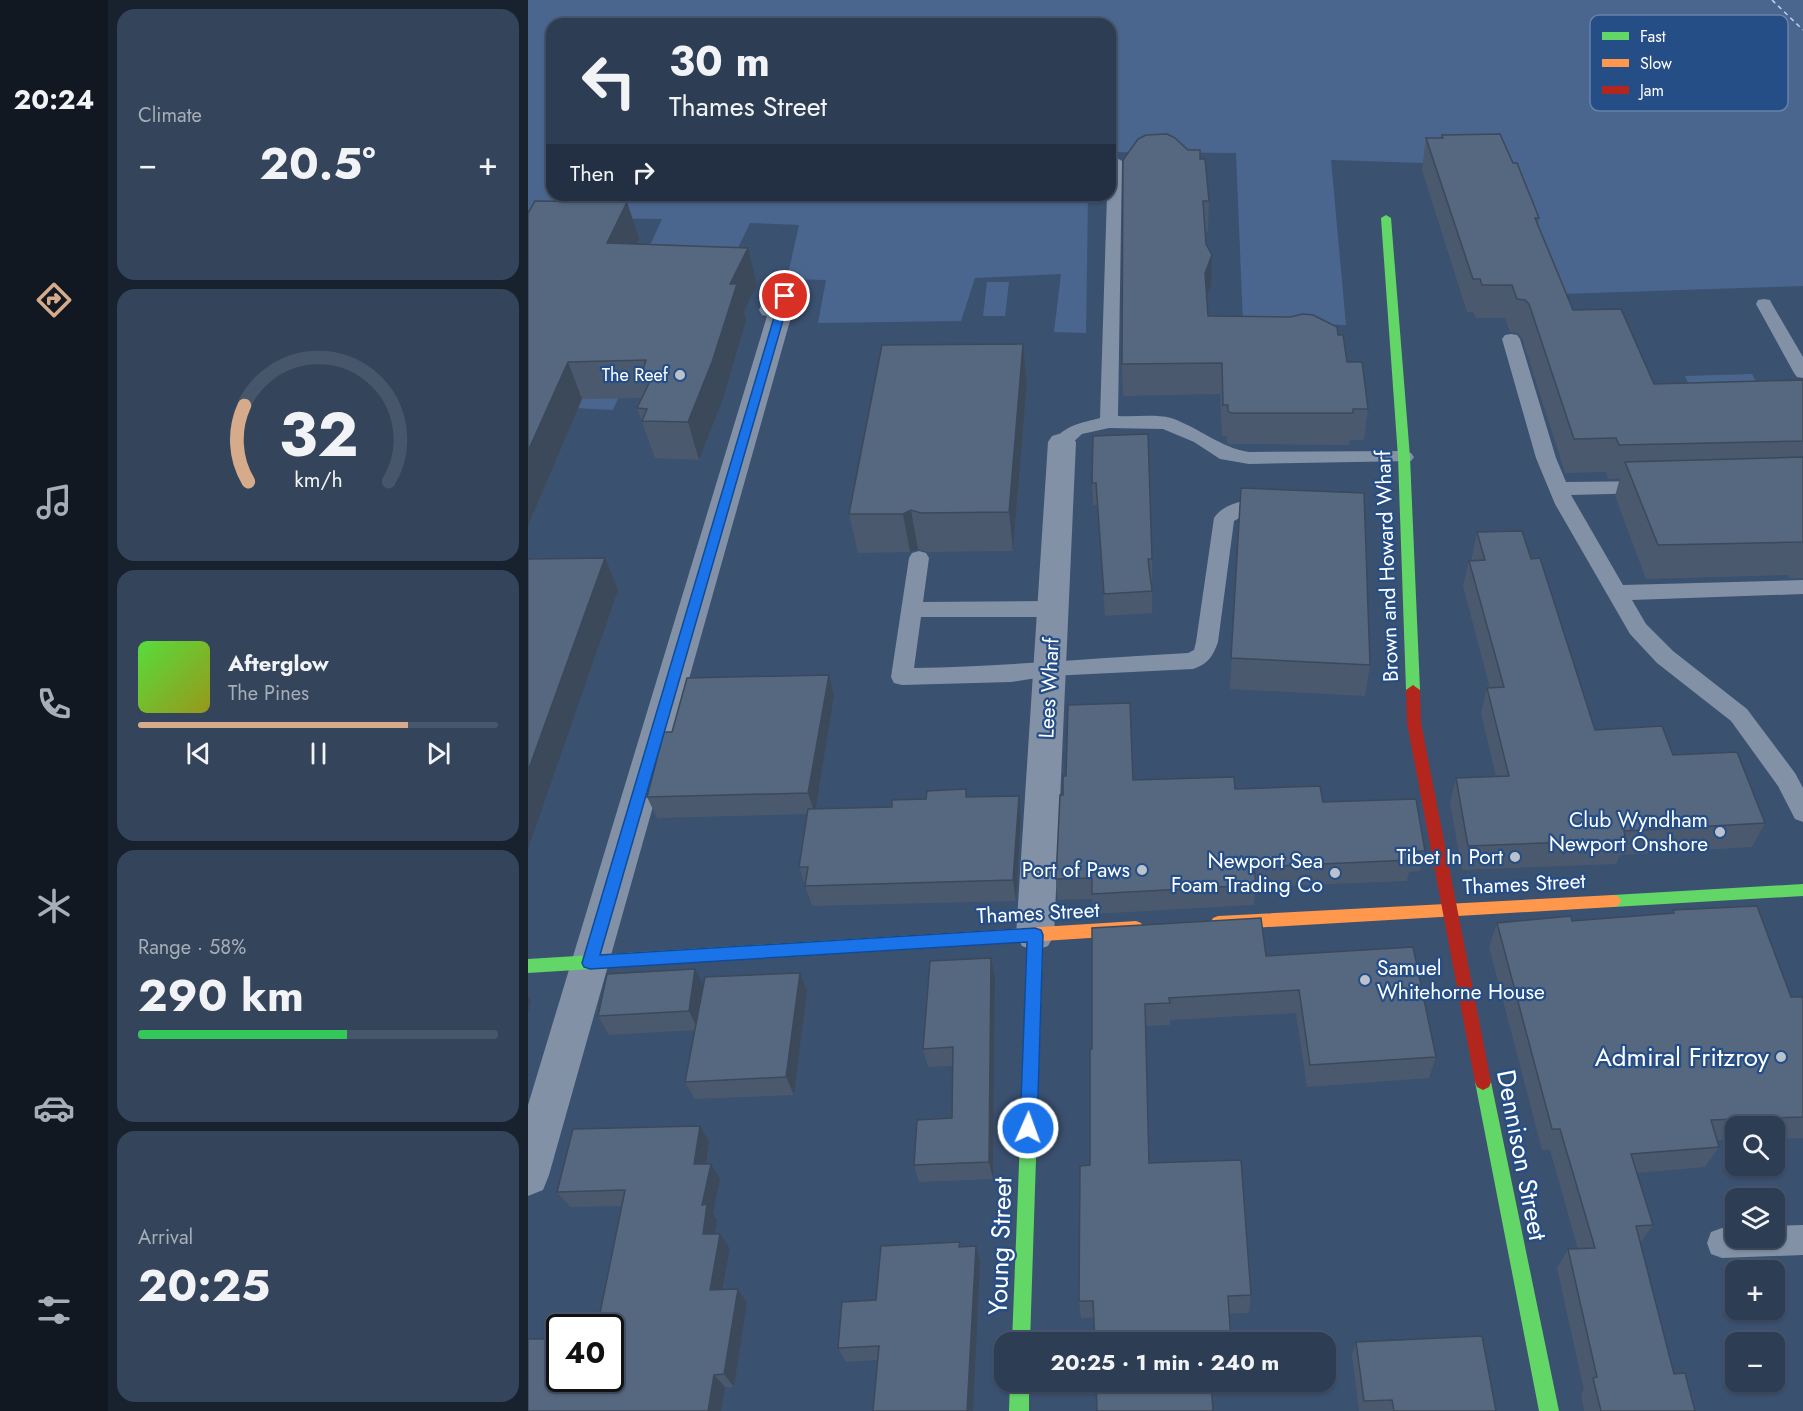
<!DOCTYPE html>
<html lang="en">
<head>
<meta charset="utf-8">
<style>
  :root { --surface:#2c3d54; --page:#34445a; --text:#f1f3f6; --muted:#a6aeb8; --line:#48566b; --accent:#d6ab8b }
  body { margin:0; font-family:Jost,sans-serif; background:var(--page); color:var(--text); height:100vh; display:flex; flex-direction:column; font-size:22px; white-space:nowrap }
  * { box-sizing:border-box; margin:0 }
  p { font-size:20px; color:var(--muted) }
  .icon { flex:none; width:33px; height:33px; fill:none; stroke:currentColor; stroke-width:2; stroke-linecap:round; stroke-linejoin:round }
  .map { position:relative; flex:1; overflow:hidden }
  .sheet { display:flex; flex-direction:column; gap:9px; padding:9px; background:#18222e; width:420px }
  .sheet>* { flex:none }
  .banner { position:absolute; left:18px; top:18px; width:570px; height:183px; border-radius:18px; box-shadow:0 2px 4px #0004,0 0 0 2px var(--line); background:#2c3d54; color:var(--text); overflow:hidden }
  .controls { position:absolute; left:1197px; top:1116px; display:grid; gap:12px }
  .controls a { display:grid; place-items:center; width:60px; height:60px; border-radius:12px; background:var(--surface); box-shadow:0 2px 4px #0004,0 0 0 2px var(--line); font-size:30px }
  .speed { position:absolute; left:18px; top:1314px; display:flex; gap:12px; font-size:30px; font-weight:700; text-align:center }
  .speed>* { display:grid; place-content:center; width:78px; height:78px; border-radius:50%; background:var(--surface); box-shadow:0 2px 4px #0004,0 0 0 2px var(--line); line-height:1 }
  .speed .limit { border:3px solid #111; border-radius:9px; background:#fff; color:#111 }
  .pin { position:absolute; display:grid; place-items:center; width:51px; height:51px; color:#fff; margin:-26px; border:3px solid #fff; border-radius:50%; box-shadow:0 2px 6px #0007 }
  .me { position:absolute; width:66px; margin:-33px; rotate:2deg; stroke-linejoin:round; filter:drop-shadow(0 0 4px #0008) }
  .turn { display:flex; align-items:center; gap:21px; height:126px; padding:0 24px; font-size:27px }
  .turn .icon { width:78px; height:78px; stroke-width:2.5 }
  .turn b { display:block; font-size:42px; line-height:51px }
  .then { display:flex; align-items:center; height:57px; padding:0 24px; background:#0003; gap:12px; font-size:22px }
  .big { font-size:45px; font-weight:700; line-height:1.1 }
  .sheet .card { flex:1; display:flex; flex-direction:column; justify-content:center; gap:9px; min-width:0; padding:0 21px; border-radius:18px; background:var(--page) }
  .sheet .dial { align-items:center; gap:0 }
  .dial svg { height:156px; overflow:visible; fill:none; stroke:var(--line); stroke-width:7; stroke-linecap:round; text-anchor:middle }
  .dial text { fill:var(--text); stroke:none }
  .song { display:flex; align-items:center; gap:18px }
  .cover { width:72px; height:72px; border-radius:9px; background:linear-gradient(135deg,hsl(110 70% 55%),hsl(60 70% 35%)) }
  .played { height:6px; border-radius:3px; background:linear-gradient(90deg,var(--accent) 75%,var(--line) 75%) }
  .keys { display:flex; justify-content:space-around; direction:ltr }
  .heat { display:flex; justify-content:space-between; align-items:center; font-size:33px; direction:ltr }
  .charge { height:9px; border-radius:4px; background:linear-gradient(90deg,#34c759 58%,var(--line) 0) }
  .trip { position:absolute; left:466px; top:1332px; width:342px; height:60px; border-radius:18px; background:var(--surface); box-shadow:0 2px 4px #0004,0 0 0 2px var(--line); font-weight:700; line-height:60px; text-align:center }
  main { display:flex; flex:1; min-height:0 }
  .menu { display:flex; flex-direction:column; width:108px; justify-content:space-around; align-items:center; background:#121822; color:var(--muted) }
  .menu .icon { width:42px; height:42px }
  .menu .active { color:var(--accent) }
  .menu b { font-size:27px; color:var(--text) }
  .map>svg:first-child { display:block }
</style>
</head>
<body>
<main>
<nav class="menu">
<b>20:24</b>
<svg class="icon active" aria-label="directions" viewBox="0 0 24 24"><path d="M12 3l9 9-9 9-9-9zM9 14v-3h6M13 9l2 2-2 2"/></svg>
<svg class="icon" aria-label="music" viewBox="0 0 24 24"><path d="M9 18V5l10-2v13"/><circle cx="6" cy="18" r="3"/><circle cx="16" cy="16" r="3"/></svg>
<svg class="icon" aria-label="phone" viewBox="0 0 24 24"><path d="M5 4h4l2 5-3 2q2 4 5 5l2-3 5 2v4C11 20 4 13 5 4z"/></svg>
<svg class="icon" aria-label="climate" viewBox="0 0 24 24"><path d="M12 3v18M4 7l16 10M4 17L20 7"/></svg>
<svg class="icon" aria-label="car" viewBox="0 0 24 24"><path d="M5 17H2v-5l4-1 3-4h7l3 4 3 1v5h-3M9 17h6M6 11h13"/><circle cx="7" cy="17" r="2"/><circle cx="17" cy="17" r="2"/></svg>
<svg class="icon" aria-label="filters" viewBox="0 0 24 24"><path d="M4 7h16M4 17h16"/><circle cx="9" cy="7" r="2"/><circle cx="15" cy="17" r="2"/></svg>
</nav>
<section class="sheet">
<div class="card"><p>Climate</p>
<div class="heat"><a>−</a><b class="big">20.5°</b><a>+</a></div>
</div>
<div class="card dial"><svg viewBox="0 0 100 80">
<path d="M14 69A42 42 0 1 1 86 69"/>
<path d="M14 69A42 42 0 0 1 12 30" stroke="#d6ab8b"/>
<text x="50" y="56" font-size="32" font-weight="700">32</text>
<text x="50" y="72" font-size="11">km/h</text>
</svg></div>
<div class="card">
<div class="song"><i class="cover"></i><div><b>Afterglow</b><p>The Pines</p></div></div>
<div class="played"></div>
<div class="keys"><svg class="icon" aria-label="previous" viewBox="0 0 24 24"><path d="M18 5L8 12l10 7zM5 5v14"/></svg><svg class="icon" aria-label="pause" viewBox="0 0 24 24"><path d="M8 5v14M16 5v14"/></svg><svg class="icon" aria-label="next" viewBox="0 0 24 24"><path d="M6 5l10 7-10 7zM19 5v14"/></svg></div>
</div>
<div class="card"><p>Range · 58%</p><b class="big">290 km</b><div class="charge"></div></div>
<div class="card"><p>Arrival</p><b class="big">20:25</b></div>
</section>
<div class="map">
<svg width="1275" height="1411" viewBox="0 0 1275 1411">
  <rect width="100%" height="100%" fill="#3b5170"/>
  <path fill="#4a668e" d="M0 0H1275V286L1033 294 896 163 803 160 818 325 715 323 708 153 582 152V24H24V195H560L558 333 526 332 533 274 447 278 433 321 290 323 298 280 259 279 271 225 222 223 195 279 142 278 85 410 47 408 134 219 49 218 0 241Z
    M459 282H481L477 316H455Z
    M1224 374 1235 394 1166 396 1157 376Z"/>
  <g fill="none" stroke-linecap="round" stroke-linejoin="round">
    <path stroke="#bbd2f0" stroke-width="1.5" stroke-dasharray="4.5 4" stroke-linecap="butt" d="M1244 0 1275 30"/>
    <path fill="#8291a5" fill-rule="evenodd" d="M587 157 594 161 590 416C607 417 627 414 643 418 670 427 693 448 721 452L876 451 883 453 886 457 883 461 721 464 692 459 666 442 635 429 581 428 554 434 541 446H527L525 442C536 425 554 423 572 418L579 195H582V158Z
      M1236 299 1242 300 1244 304 1275 357V378L1269 377 1266 373 1228 304 1230 300Z
      M983 334 989 335 992 339 1028 458 1038 482 1121 481 1128 483 1131 487 1128 491 1121 493 1043 495 1095 585 1275 580V594L1104 600 1118 624 1145 651 1219 709 1267 773 1275 788V822L1267 819 1250 786 1203 721 1129 663 1102 634 1027 504 1008 458 974 339 977 335Z
      M741 498 748 500 751 505 748 510 720 513 706 521 690 642C685 656 680 664 665 669L522 676 483 682 374 685 366 683 363 677 381 558 384 553 391 551 398 553 401 558 395 602 525 601 532 604 536 609 532 614 525 617H393L386 668C478 666 569 658 660 653L666 650 668 642 686 518C697 501 723 499 741 498Z
      M1275 1225V1255L1194 1258 1183 1254 1179 1243 1183 1232 1194 1228H1208V1238H1246V1226Z"/>
    <path fill="#8291a5" fill-rule="evenodd" d="M248 289 266 291 269 296 21 1175 15 1190 0 1196V1105L239 316 234 315 231 310 239 291Z
      M534 433 544 436 548 442 526 935 520 946 507 951 494 946 488 935 520 442 524 436Z"/>
    <path fill="#63d668" fill-rule="evenodd" d="M858 215 863 218 882 457 892 690 885 695 878 690 870 457 853 218Z
      M1275 884V896L1085 907 1080 906 1077 901 1080 896 1085 895Z
      M387 935 392 937 395 942 392 947 387 949 0 973V959Z
      M504 1030 510 1032 512 1037 502 1342H484L496 1037 498 1032Z
      M955 1074 961 1077 963 1082 1031 1411H1011L947 1082 949 1077Z
      M482 1382H501V1411H481Z"/>
    <path fill="#ff974d" fill-rule="evenodd" d="M1085 895 1090 896 1093 901 1090 906 1085 907 690 930 685 928 682 923 685 918 690 916Z
      M608 921 613 923 616 928 613 933 608 935 515 941 512 1037 510 1042 504 1044 498 1042 496 1037 499 942 387 949 382 947 379 942 382 937 387 935Z"/>
    <path fill="#b3261e" fill-rule="evenodd" d="M885 685 892 690 893 723 963 1082 961 1087 955 1090 949 1087 947 1082 879 723 878 690Z"/>
  </g>
  <path fill="#4a596e" d="M914 135 985 163 1011 218 1010 225 1045 310 1126 384 1275 380V578H1261L1260 575 1118 579 1087 496 1092 478 1080 479 1078 472 1037 473 994 338 989 333 982 332 977 318H948L945 312H939L894 170 898 138H913Z
    M660 150 672 159 681 201 680 231 677 232 683 286 679 298 680 316 810 335 819 362 840 409 836 440H822L821 445 701 444 699 443V436H694L692 394 595 396 594 364Z
    M0 213 111 238 108 244 229 285 216 312 218 321 195 399 171 460 127 458 109 408 114 398 54 399 0 526Z
    M495 344 499 382 485 551 400 552 390 549 382 552 330 553 321 514Z
    M565 436 624 559V581H623L624 591V613L577 616 569 505H565L564 483Z
    M713 488 842 665 837 696 702 689Z
    M949 532 1003 559 1067 730 1145 755 1237 823 1224 847 1092 855 1088 864 934 870 922 803 928 778 968 777 953 713 959 688H962L935 586 941 561H944V557Z
    M306 696 288 809 364 807 439 797 491 796 493 817 488 901 284 906 271 867 279 814 129 818 119 797Z
    M707 789 795 802 897 851 892 871 881 872 879 881 728 887 726 905 566 914 564 899 530 900 528 879 535 795Z
    M1145 910 1263 997H1275V1138L1246 1139V1126H1208V1140H1189L1191 1147 1177 1167 1109 1173 1125 1225 1112 1243 1146 1374 1167 1411H1056L1053 1394 1056 1390 1029 1268 1040 1249H1050L1022 1150H1014L961 947 969 923 1044 921 1143 913Z
    M564 928 738 956 908 1057 901 1078 779 1087 768 1013 642 1020V1025L617 1026 621 1163 723 1295 721 1313 553 1318 551 1301 562 1165 564 1049Z
    M463 958 467 977 465 1179 391 1182 386 1165 424 1118V1066L400 1067 395 1049Z
    M175 985 279 991 266 1095 167 1099 157 1082 167 1030 81 1035 70 1016Z
    M181 1142 178 1164 192 1179 185 1214 189 1220 187 1234 202 1249 195 1290 210 1289 219 1303 206 1387H197L82 1378 94 1206 42 1207 29 1192Z
    M432 1242 433 1247 448 1246 452 1262 350 1360 318 1362 310 1348 348 1300Z
    M828 1342 968 1411H831L824 1355Z"/>
  <path fill="#3c495a" d="M99 202 111 238 91 279 79 243Z
    M220 248 229 285 216 312 218 321 195 399 171 460 160 422 202 284Z
    M684 255 683 286 676 304 677 273Z
    M495 344 499 382 485 551 481 512Z
    M40 362 54 399 0 526V451Z
    M383 510 390 549 382 552 375 514Z
    M77 558 90 590 0 849V771Z
    M301 675 306 696 287 814 280 793Z
    M491 796 493 817 488 901 485 880Z
    M463 958 467 977 465 1179 461 1162Z
    M167 969 177 988 170 1030 161 1011Z
    M272 973 279 991 266 1095 258 1077Z
    M0 996 3 1001 0 1012Z
    M172 1126 181 1142 176 1180 166 1164Z
    M183 1164 192 1179 185 1214 189 1220 185 1249 175 1234 174 1205Z
    M192 1234 202 1249 192 1304 182 1290Z
    M448 1246 452 1262 445 1411H439Z
    M210 1289 219 1303 206 1387 196 1374Z
    M186 1375 197 1387 193 1411H180Z"/>
  <path fill="#566880" stroke="#3c495a" stroke-width="1.5" d="M639 134 647 138 660 150H672V159H677L681 201H675L678 244 684 255 677 273 680 316 762 317 775 314 785 315 809 327 810 335H815L819 362H834L840 409H825V413H703L700 411V405H695L694 363 594 364 595 160 610 139 618 135Z
    M972 134 985 163H989L1011 218H1007L1045 310 1093 309 1126 384 1275 380V441L1091 445 1088 438 1046 439 1001 304 997 300 989 299 984 285H954L952 279H945L898 138H915L914 135Z
    M7 201 99 202 79 243 220 248 202 284H209L184 362 160 422 114 421 119 409 109 408 126 373H114L118 360 40 362 0 451V213Z
    M495 344 481 512 393 513 383 510 375 514H321L354 345Z
    M620 434 624 559H620L624 591 576 594 568 483H564L565 436Z
    M1275 457V542L1130 545 1097 462Z
    M713 488 836 493 842 665 703 658Z
    M994 531 1003 559 1012 558 1067 730 1134 726 1145 755 1209 752 1237 823 1096 831 1098 840 940 846 928 778 981 776 959 688 976 687 941 561 957 560 949 532Z
    M77 558 0 771V559Z
    M301 675 280 793 119 797 136 732H144L159 678Z
    M602 703 605 780 706 777 707 789 792 786 795 802 888 799 897 851H882L883 860 726 867 728 885 564 894V878L528 879 532 795H535V776H538L540 705Z
    M438 789V797L491 796 485 880 277 886 280 867H271L280 809 364 807V800L398 799 399 791Z
    M1229 906 1263 997H1275V1117L1183 1120 1191 1147 1103 1154 1125 1225 1108 1226 1146 1374 1157 1373 1167 1411H1073L1065 1378 1069 1377 1040 1249 1067 1248 1032 1129H1024L969 923 1043 916 1044 921 1146 913 1145 910Z
    M733 918 738 956 885 947 908 1057 782 1065 771 990 641 998 642 1003 617 1004 621 1163 713 1160 723 1295 700 1296 703 1342H567L565 1301H551L552 1166 562 1165V1049H564V928Z
    M463 958 461 1162 386 1165 389 1120 424 1118 425 1047 395 1049 402 961Z
    M167 969 161 1011 70 1016 79 974Z
    M272 973 258 1077 157 1082 177 977Z
    M172 1126 166 1164H183L174 1205 179 1204 175 1234H192L182 1290 210 1289 196 1374 186 1375 180 1411H0V1339H32V1378H82V1328H69L97 1190 29 1192 45 1129Z
    M432 1242 431 1247 448 1246 439 1411H345L351 1346 310 1348 314 1302 348 1300 353 1246Z
    M954 1336 968 1411H866L864 1400 836 1401 828 1342Z
    M568 1382H683L685 1411H569Z"/>
  <path fill="#1a73e8" stroke="#114b97" stroke-width="1.5" d="M253 294 262 296 72 955 507 928 513 930 515 935 509 1128 506 1134 500 1136 494 1134 492 1128 499 942 62 969 56 967 54 963Z"/>
  <g fill="#bac2cd" stroke="#254d86" stroke-width="2">
    <circle cx="152" cy="375" r="6"/>
    <circle cx="1192" cy="832" r="6"/>
    <circle cx="987" cy="857" r="6"/>
    <circle cx="614" cy="870" r="6"/>
    <circle cx="807" cy="873" r="6"/>
    <circle cx="837" cy="980" r="6"/>
    <circle cx="1253" cy="1057" r="6"/>
  </g>
  <g text-anchor="middle" dominant-baseline="central" stroke-width="4.5" stroke-linejoin="round" paint-order="stroke">
    <g font-size="18" fill="#fff" stroke="#254d86" text-anchor="end">
      <text x="140" y="375">The Reef</text>
    </g>
    <g font-size="21" fill="#fff" stroke="#254d86">
      <text transform="translate(859 566) rotate(-92)">Brown and Howard Wharf</text>
      <text transform="translate(521 688) rotate(-87)">Lees Wharf</text>
      <text transform="translate(996 884) rotate(-3)">Thames Street</text>
      <text transform="translate(510 913) rotate(-3)">Thames Street</text>
    </g>
    <g font-size="21" fill="#fff" stroke="#254d86" text-anchor="end">
      <text x="1180" y="820">Club Wyndham<tspan x="1180" dy="24">Newport Onshore</tspan></text>
      <text x="975" y="857">Tibet In Port</text>
      <text x="795" y="861">Newport Sea<tspan x="795" dy="24">Foam Trading Co</tspan></text>
      <text x="602" y="870">Port of Paws</text>
      <text x="849" y="968" text-anchor="start">Samuel<tspan x="849" dy="24">Whitehorne House</tspan></text>
    </g>
    <g font-size="26" fill="#fff" stroke="#254d86" text-anchor="end">
      <text x="1241" y="1057">Admiral Fritzroy</text>
    </g>
    <g font-size="26" fill="#fff" stroke="#254d86">
      <text transform="translate(994 1155) rotate(79)">Dennison Street</text>
      <text transform="translate(472 1246) rotate(-88)">Young Street</text>
    </g>
  </g>
  <rect x="1062" y="15" width="198" height="96" rx="9" fill="#254d86" stroke="#6682aa" stroke-width="1.5"/>
  <rect x="1074" y="32" width="27" height="8" fill="#63d668"/>
  <rect x="1074" y="59" width="27" height="8" fill="#ff974d"/>
  <rect x="1074" y="86" width="27" height="8" fill="#b3261e"/>
  <g font-size="16" fill="#fff">
    <text x="1112" y="42">Fast</text>
    <text x="1112" y="69">Slow</text>
    <text x="1112" y="96">Jam</text>
  </g>
</svg>
<div class="controls">
<a><svg class="icon" aria-label="search" viewBox="0 0 24 24"><circle cx="10" cy="10" r="6"/><path d="M15 15l6 6"/></svg></a>
<a><svg class="icon" aria-label="layers" viewBox="0 0 24 24"><path d="M12 4l9 5-9 5-9-5zM3 14l9 5 9-5"/></svg></a>
<a>+</a>
<a>−</a>
</div>
<div class="speed"><div class="limit">40</div></div>
<div class="pin" style="left:257px;top:296px;background:#d93025"><svg class="icon" aria-label="arrive" viewBox="0 0 24 24"><path d="M6 21V4h12l-3 4 3 4H6"/></svg></div>
<svg class="me" style="left:500px;top:1128px" viewBox="-20 -20 40 40"><circle r="17" fill="#1a73e8" stroke="#fff" stroke-width="3"/><path d="M0-11L8 9 0 5-8 9z" fill="#fff"/></svg>
<div class="trip">20:25 · 1 min · 240 m</div>
<div class="banner">
<div class="turn"><svg class="icon" aria-label="left" viewBox="0 0 24 24"><path d="M17 20v-9H6M10 6l-5 5 5 5"/></svg><div><b>30 m</b>Thames Street</div></div>
<div class="then">Then<svg class="icon" aria-label="right" viewBox="0 0 24 24"><path d="M7 20v-9h11M14 6l5 5-5 5"/></svg></div>
</div>
</div>
</main>
</body>
</html>
